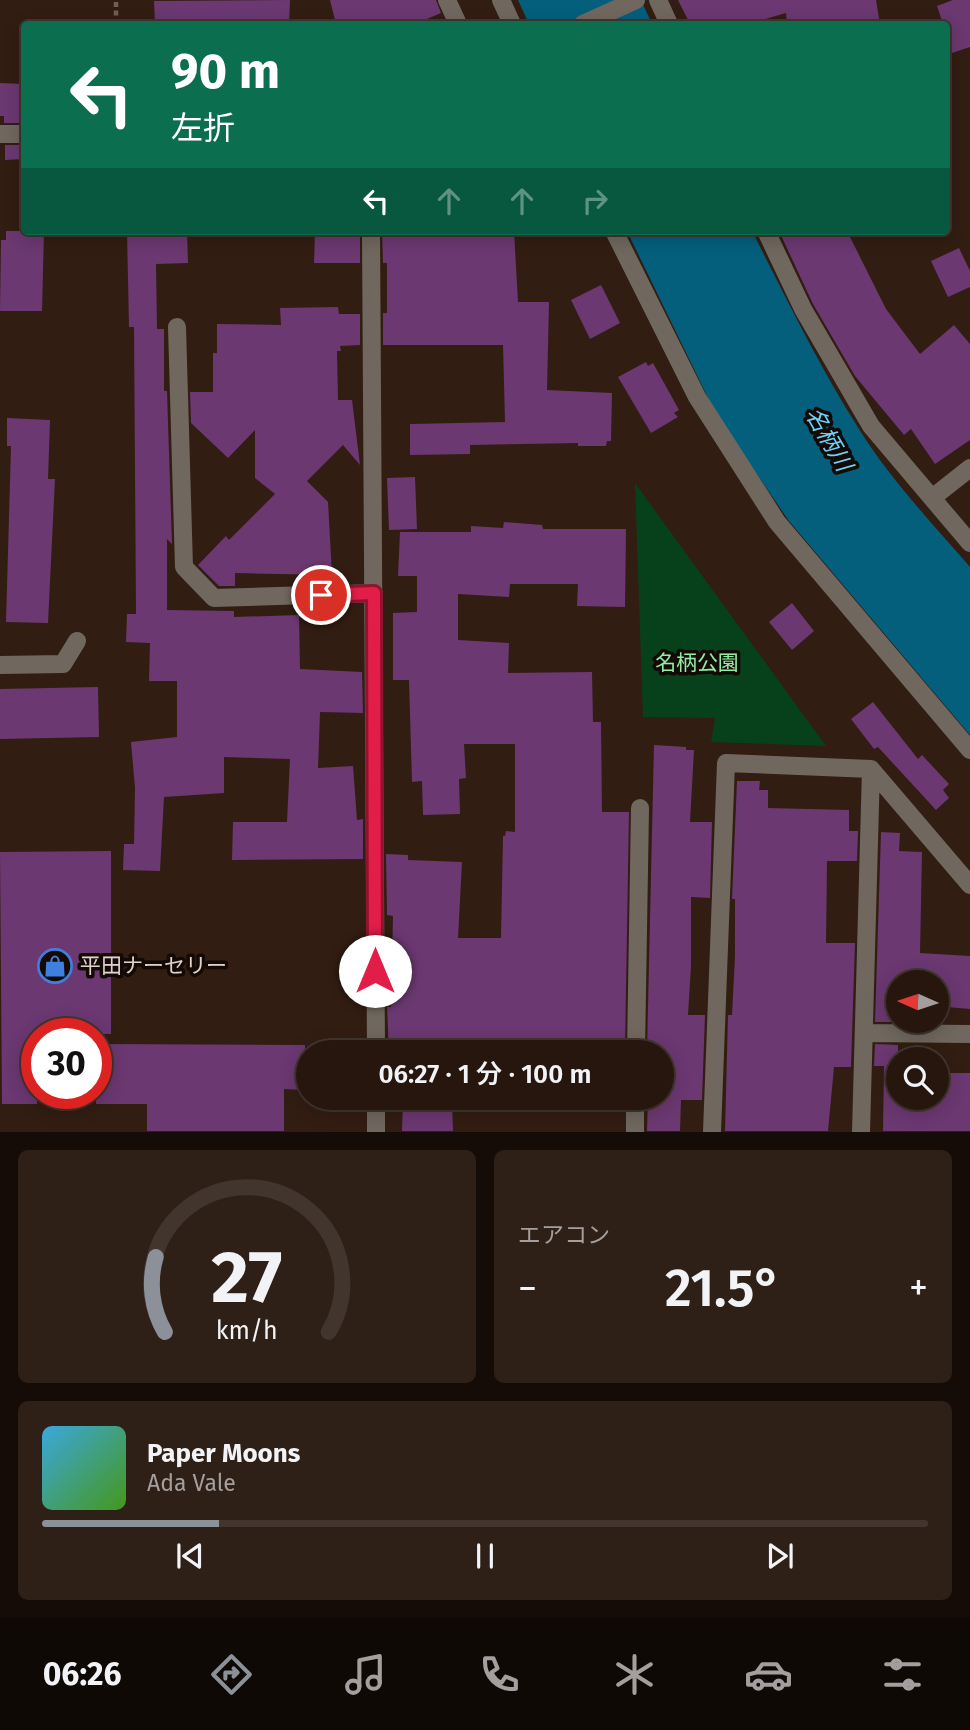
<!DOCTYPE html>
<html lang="ja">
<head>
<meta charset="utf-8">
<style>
  :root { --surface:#26160e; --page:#2e1f17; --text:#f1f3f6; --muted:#a49f9e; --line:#42352e; --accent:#8c9099 }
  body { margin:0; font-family:"Fira Sans","Noto Sans JP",sans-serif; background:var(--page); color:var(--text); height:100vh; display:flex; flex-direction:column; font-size:26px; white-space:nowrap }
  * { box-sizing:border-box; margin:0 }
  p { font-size:23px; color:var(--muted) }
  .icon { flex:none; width:38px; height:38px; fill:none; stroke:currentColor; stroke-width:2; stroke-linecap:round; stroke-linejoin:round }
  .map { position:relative; height:1132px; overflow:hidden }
  .sheet { display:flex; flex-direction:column; gap:18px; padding:18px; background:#150c08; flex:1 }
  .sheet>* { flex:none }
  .hud { position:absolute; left:21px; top:21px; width:929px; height:214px; border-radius:7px; box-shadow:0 4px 18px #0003,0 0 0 2px var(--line); background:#0b6e4f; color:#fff; overflow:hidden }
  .needle { width:46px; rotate:273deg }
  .controls { position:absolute; left:886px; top:970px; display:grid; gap:14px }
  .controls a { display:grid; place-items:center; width:63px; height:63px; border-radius:50%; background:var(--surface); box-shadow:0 4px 18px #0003,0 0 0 2px var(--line); font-size:35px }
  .speed { position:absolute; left:21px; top:1018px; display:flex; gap:14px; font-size:35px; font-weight:700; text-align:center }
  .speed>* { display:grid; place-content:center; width:91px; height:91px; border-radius:50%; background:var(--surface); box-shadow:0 4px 18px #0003,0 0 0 2px var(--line); line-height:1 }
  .speed .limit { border:10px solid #d22; background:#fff; color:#111 }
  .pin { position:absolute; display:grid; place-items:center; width:60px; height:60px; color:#fff; margin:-30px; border:4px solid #fff; border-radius:50%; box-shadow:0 2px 7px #0007 }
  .me { position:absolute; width:77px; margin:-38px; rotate:0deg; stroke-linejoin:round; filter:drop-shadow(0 0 5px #0008) }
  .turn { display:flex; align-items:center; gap:24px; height:147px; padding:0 35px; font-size:32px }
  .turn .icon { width:91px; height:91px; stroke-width:2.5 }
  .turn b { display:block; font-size:49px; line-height:60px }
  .lanes { display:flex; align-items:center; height:66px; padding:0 35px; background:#0003; justify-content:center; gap:35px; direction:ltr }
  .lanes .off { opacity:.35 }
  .big { font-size:52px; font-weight:600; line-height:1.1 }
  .sheet .card { flex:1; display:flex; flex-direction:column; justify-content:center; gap:10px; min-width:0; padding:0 24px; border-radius:10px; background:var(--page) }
  .sheet .dial { align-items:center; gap:0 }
  .dial svg { height:182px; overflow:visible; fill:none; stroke:var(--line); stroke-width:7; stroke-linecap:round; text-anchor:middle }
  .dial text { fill:var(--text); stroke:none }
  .song { display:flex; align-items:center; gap:21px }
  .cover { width:84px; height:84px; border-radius:10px; background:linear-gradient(135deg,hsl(200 70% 55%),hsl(100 70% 35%)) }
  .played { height:7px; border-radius:4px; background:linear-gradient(90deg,var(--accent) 20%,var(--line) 20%) }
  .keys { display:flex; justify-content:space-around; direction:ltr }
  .heat { display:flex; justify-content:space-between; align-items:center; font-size:38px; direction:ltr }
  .sheet .tiles { flex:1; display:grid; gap:18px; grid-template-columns:1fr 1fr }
  .card:last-child { grid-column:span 2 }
  .trip { position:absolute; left:296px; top:1040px; width:378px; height:70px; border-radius:35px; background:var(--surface); box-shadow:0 4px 18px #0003,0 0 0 2px var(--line); font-weight:600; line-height:70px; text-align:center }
  .dock { display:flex; height:112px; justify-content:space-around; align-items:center; background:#0f0906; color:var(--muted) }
  .dock .icon { width:49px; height:49px }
  .dock .selected { color:var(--accent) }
  .dock b { font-size:32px; color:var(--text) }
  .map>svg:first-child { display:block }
</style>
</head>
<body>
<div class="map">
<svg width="970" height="1132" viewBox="0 0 970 1132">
  <rect width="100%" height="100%" fill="#321d12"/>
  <path fill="#06411c" d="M635 483 826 746 711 742 715 718 643 717Z"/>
  <path fill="#045f7c" d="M518 0H641L652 24H529Z
    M627 231H752C786 298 819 366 859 429 890 479 932 523 970 567V735L789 521 737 445 709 400Z"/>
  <path fill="#6b3871" d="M290 0 289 24H155L154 1Z
    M330 0H436L441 13 427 19 429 24H336Z
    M678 0H876L880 24H787L786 13 748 24H690Z
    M953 0H970V47L952 53 947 37V24H943L937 6Z
    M0 83 24 84V123H4V116H0Z
    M5 145H24V159L5 160Z
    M6 231H44L42 311H0L1 240H6Z
    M127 231H187L188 263 156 264 157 329H164V391H167L172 544 167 539V610L234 611V617L299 615 300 669 362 672 363 713 320 712 318 768 353 766 357 820 363 819V859L232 860 233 822H287L290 759 224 757V793L164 797 160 871 123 870 124 844H134L135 788 131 742 177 737V681H149L150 643 126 642 127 614H136L134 327H129Z
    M315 231H360V263H314Z
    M382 231H514L518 302H549L547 390 612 393 611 441H607L606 446H578V443L470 445V454L410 455V424L505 422 503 345H383V313H387V263H383Z
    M779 231H847L886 309 920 354 954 325 970 344V440L935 464 911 429 904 435 855 376 813 304Z
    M959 248 970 271V287L948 297 931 261Z
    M601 285 620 323 590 339 571 300Z
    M338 307 339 314H360V345L340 346 341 351H337L338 400H352L360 465 343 445 307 481 328 502 332 575 235 573V586H219L198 565 226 536 229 540 275 494 255 478V430L228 458 191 423 190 392H213V353H217V324L281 325 280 308Z
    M646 362 648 366 653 363 679 410 674 413 678 417 651 433 618 377Z
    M7 418 50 420 48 479H55L48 623 6 622 11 446H7Z
    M415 477 417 529 389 530 387 478Z
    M504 522 542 525 543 529H626L625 607 577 606 578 584H510L509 597 458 594V640L509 643 508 673 592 672 593 722H601L602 812H629L625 1050 389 1052 387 1007H391L393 916 387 915 386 854 408 855V860L462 862 458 938H501L503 836H505L506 831 515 832V744H464L466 778 459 779 460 814 423 815 422 781 412 782 409 680H393V613L417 612V576H398L400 532H471V526L503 528Z
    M792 603 814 631 792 650 769 622Z
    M98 687 99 737 0 739V689Z
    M873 702 918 759 922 755 949 784 943 790 949 798 936 810 878 747 874 749 851 719Z
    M654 745 686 747V750H694L690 822H712L710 898 691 897V966L688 1015H705L702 1100H681L680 1131H647L648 1097H662V1049L647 1050Z
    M737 781H760L759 790H768V808L849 810V831H858L857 861H827L826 943H855L851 1067H834L828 1131H725L728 1015H732L735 956V899H732Z
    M881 832 900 833 899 851 922 852 920 953 970 956V1009L936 1006V982H898V1022H875Z
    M111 851V1034H37V1104H2L0 852Z
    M96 1044 305 1045V1090L284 1089V1131H147V1104H96Z
    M875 1044 898 1045V1052L929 1053V1059H898V1097H936V1073H970V1131H883L884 1066H874Z
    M403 1097H445V1103H452L453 1131H402Z"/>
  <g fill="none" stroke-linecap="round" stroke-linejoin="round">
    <path stroke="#715e55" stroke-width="4.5" stroke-dasharray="5 3.5" stroke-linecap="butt" d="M116 24V0"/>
    <path stroke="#70685f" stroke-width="18" d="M447 0 458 24
      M501 0 512 24
      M658 0 669 24
      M583 24 636 0
      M0 134H24
      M371 231 376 1052
      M614 231 697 397 777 522 970 750
      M766 231 803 309 871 426 970 543
      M177 327 184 567 214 598 374 593
      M932 498 970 468
      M0 665 63 664 77 641
      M871 769 970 885
      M865 1033 970 1034
      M636 1052 640 808
      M376 1097V1132
      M635 1132V1097
      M712 1132 726 763 871 769 861 1132"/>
  </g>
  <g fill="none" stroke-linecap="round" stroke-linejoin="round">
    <g stroke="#92132f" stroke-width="18">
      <path id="route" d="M321 595 374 593 375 971"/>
    </g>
    <use href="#route" stroke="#e11d48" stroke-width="12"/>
  </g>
  <defs>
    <g id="shop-ring" transform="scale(1.75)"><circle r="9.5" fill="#130a06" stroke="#3f7fe0" stroke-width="1.5"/><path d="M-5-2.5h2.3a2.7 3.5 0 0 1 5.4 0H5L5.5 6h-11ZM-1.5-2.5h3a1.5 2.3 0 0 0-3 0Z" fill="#3f7fe0"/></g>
  </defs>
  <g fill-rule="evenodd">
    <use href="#shop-ring" x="55" y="966"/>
  </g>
  <g text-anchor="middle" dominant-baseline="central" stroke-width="7" stroke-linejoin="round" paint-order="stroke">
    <g font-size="21" fill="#8eeea3" stroke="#130a06">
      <text x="697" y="663">名柄公園</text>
    </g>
    <g font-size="21" fill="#e1d2cb" stroke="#130a06" text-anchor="start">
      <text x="80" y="966">平田ナーセリー</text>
    </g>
    <g font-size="23" font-style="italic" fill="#6dd2fc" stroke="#130a06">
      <text transform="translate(829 439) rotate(60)">名柄川</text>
    </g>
  </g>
</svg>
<div class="controls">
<a><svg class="needle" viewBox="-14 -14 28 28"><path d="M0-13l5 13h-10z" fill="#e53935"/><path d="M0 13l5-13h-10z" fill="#a49f9e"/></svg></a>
<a><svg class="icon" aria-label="search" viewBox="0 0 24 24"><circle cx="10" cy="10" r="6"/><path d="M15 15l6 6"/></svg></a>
</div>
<div class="speed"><div class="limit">30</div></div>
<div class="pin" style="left:321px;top:595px;background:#d93025"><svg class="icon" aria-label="arrive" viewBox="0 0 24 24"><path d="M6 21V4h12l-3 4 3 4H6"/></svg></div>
<svg class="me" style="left:375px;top:971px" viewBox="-20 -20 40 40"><circle r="19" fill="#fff"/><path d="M0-13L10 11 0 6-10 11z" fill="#e11d48"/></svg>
<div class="trip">06:27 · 1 分 · 100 m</div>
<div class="hud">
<div class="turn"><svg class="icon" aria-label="left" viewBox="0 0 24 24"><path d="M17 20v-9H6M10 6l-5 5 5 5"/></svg><div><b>90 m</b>左折</div></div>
<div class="lanes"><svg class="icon" aria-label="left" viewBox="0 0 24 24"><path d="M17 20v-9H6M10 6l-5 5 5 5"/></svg><svg class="icon off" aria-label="ahead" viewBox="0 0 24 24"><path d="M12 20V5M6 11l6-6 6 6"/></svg><svg class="icon off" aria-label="ahead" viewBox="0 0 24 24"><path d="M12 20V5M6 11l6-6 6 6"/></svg><svg class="icon off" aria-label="right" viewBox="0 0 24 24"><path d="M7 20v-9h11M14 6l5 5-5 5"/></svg></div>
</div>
</div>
<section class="sheet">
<div class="tiles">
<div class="card dial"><svg viewBox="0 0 100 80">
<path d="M14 69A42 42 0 1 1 86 69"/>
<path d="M14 69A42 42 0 0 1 10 36" stroke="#8c9099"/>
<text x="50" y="56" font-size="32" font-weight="700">27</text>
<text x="50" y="72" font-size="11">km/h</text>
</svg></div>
<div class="card"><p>エアコン</p>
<div class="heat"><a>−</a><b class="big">21.5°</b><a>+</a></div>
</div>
<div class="card">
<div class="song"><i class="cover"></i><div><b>Paper Moons</b><p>Ada Vale</p></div></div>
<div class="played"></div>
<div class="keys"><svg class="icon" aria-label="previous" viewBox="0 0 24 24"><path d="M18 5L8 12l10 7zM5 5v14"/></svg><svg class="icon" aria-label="pause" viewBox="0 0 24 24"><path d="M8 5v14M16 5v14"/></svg><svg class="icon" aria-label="next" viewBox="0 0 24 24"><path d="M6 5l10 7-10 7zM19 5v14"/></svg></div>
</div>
</div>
</section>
<nav class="dock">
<b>06:26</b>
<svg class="icon selected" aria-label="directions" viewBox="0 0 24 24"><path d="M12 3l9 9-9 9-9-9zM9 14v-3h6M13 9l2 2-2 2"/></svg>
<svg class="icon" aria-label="music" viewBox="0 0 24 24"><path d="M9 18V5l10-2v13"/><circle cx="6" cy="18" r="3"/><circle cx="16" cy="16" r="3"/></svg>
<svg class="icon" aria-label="phone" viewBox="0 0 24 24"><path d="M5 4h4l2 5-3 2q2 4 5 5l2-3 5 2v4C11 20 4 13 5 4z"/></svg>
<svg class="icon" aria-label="climate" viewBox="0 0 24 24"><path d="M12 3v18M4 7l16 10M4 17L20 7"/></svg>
<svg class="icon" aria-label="car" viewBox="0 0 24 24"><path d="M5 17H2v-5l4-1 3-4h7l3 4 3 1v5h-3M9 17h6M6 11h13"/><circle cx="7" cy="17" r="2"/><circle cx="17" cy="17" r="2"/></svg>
<svg class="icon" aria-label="filters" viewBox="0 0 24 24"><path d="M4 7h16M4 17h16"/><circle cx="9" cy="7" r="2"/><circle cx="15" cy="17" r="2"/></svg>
</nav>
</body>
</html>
